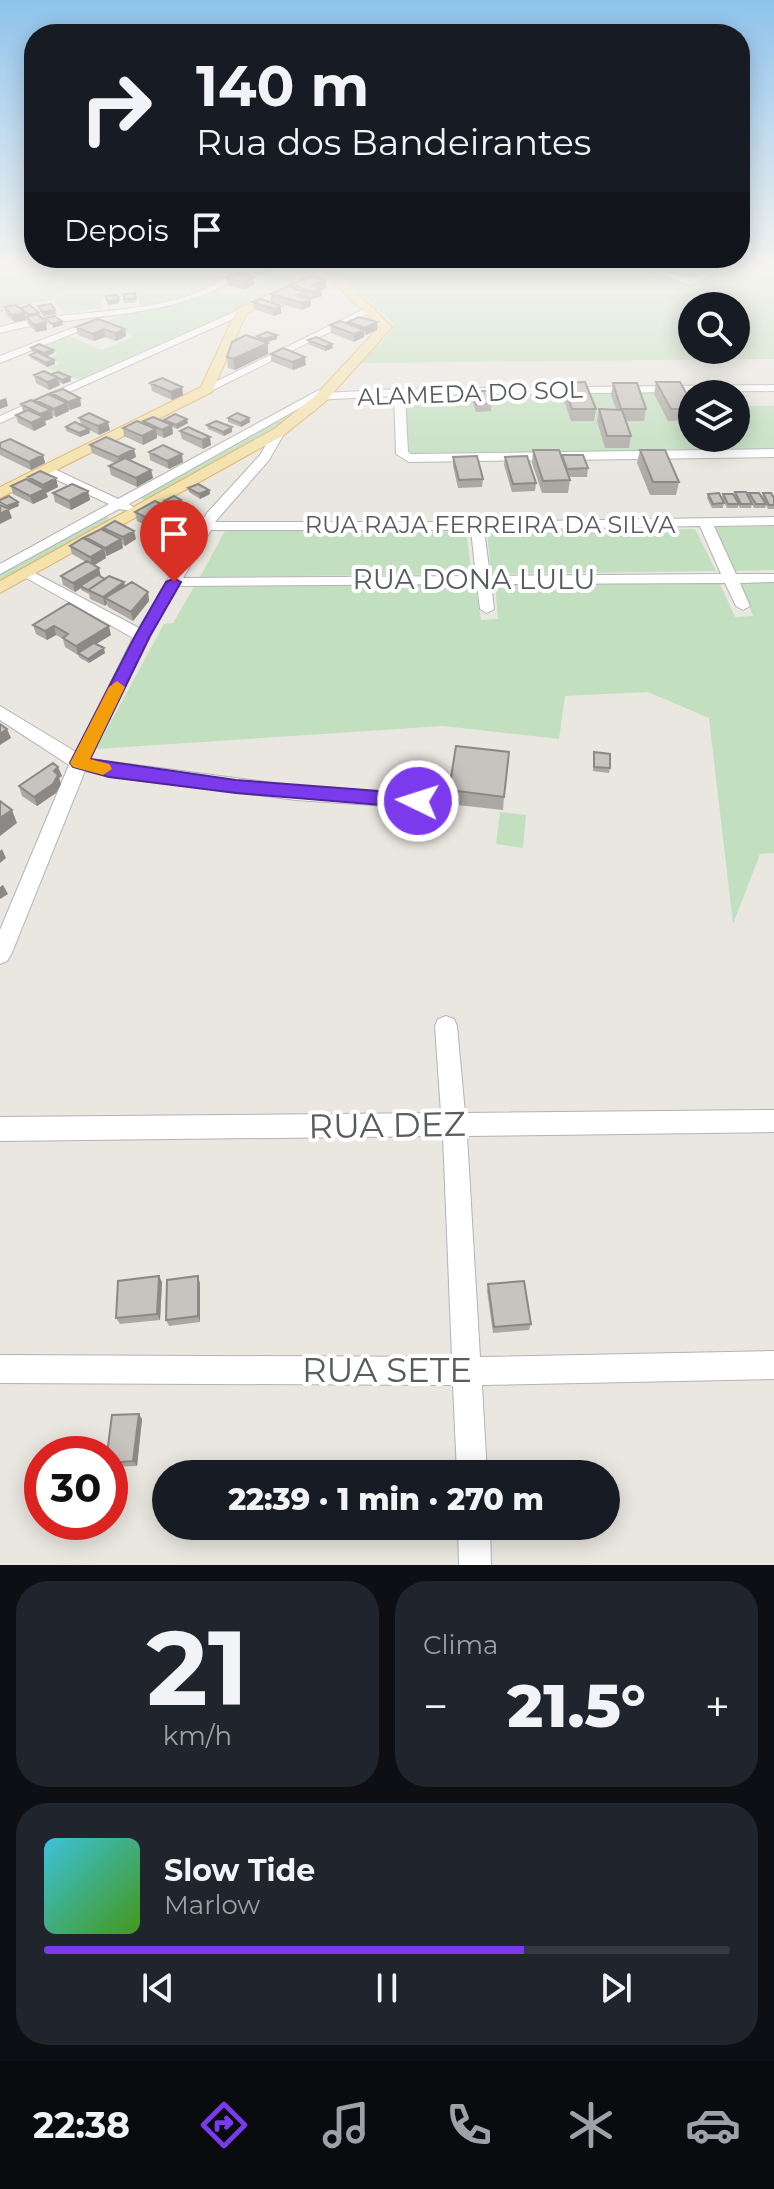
<!DOCTYPE html>
<html lang="pt">
<head>
<meta charset="utf-8">
<style>
  :root { --surface:#171b24; --page:#20242c; --text:#f1f3f6; --muted:#9ea1a6; --line:#363941; --accent:#7c3aed }
  body { margin:0; font-family:Montserrat,sans-serif; background:var(--page); color:var(--text); height:100vh; display:flex; flex-direction:column; font-size:30px; white-space:nowrap }
  * { box-sizing:border-box; margin:0 }
  p { font-size:26px; color:var(--muted) }
  .icon { flex:none; width:44px; height:44px; fill:none; stroke:currentColor; stroke-width:2; stroke-linecap:round; stroke-linejoin:round }
  .map { position:relative; height:1565px; overflow:hidden }
  .details { display:flex; flex-direction:column; gap:16px; padding:16px; background:#0d0f14; flex:1 }
  .details>* { flex:none }
  .hud { position:absolute; left:24px; top:24px; width:726px; height:244px; border-radius:32px; box-shadow:0 4px 20px #0003; background:#171b24; color:var(--text); overflow:hidden }
  .fabs { position:absolute; left:678px; top:292px; display:grid; gap:16px }
  .fabs a { display:grid; place-items:center; width:72px; height:72px; border-radius:50%; background:var(--surface); box-shadow:0 4px 20px #0003; font-size:40px }
  .speed { position:absolute; left:24px; top:1436px; display:flex; gap:16px; font-size:40px; font-weight:700; text-align:center }
  .speed>* { display:grid; place-content:center; width:104px; height:104px; border-radius:50%; background:var(--surface); box-shadow:0 4px 20px #0003; line-height:1 }
  .speed .limit { border:12px solid #d22; background:#fff; color:#111 }
  .pin { position:absolute; display:grid; place-items:center; width:68px; height:68px; color:#fff; margin:-82px -34px; border-radius:50% 50% 50% 0; rotate:-45deg; box-shadow:0 0 8px #0007 }
  .pin .icon { rotate:45deg }
  .me { position:absolute; width:88px; margin:-44px; rotate:274deg; stroke-linejoin:round; filter:drop-shadow(0 0 6px #0008) }
  .turn { display:flex; align-items:center; gap:28px; height:168px; padding:0 40px; font-size:36px }
  .turn .icon { width:104px; height:104px; stroke-width:2.5 }
  .turn b { display:block; font-size:56px; line-height:68px }
  .then { display:flex; align-items:center; height:76px; padding:0 40px; background:#0003; gap:16px; font-size:30px }
  .big { font-size:60px; font-weight:800; line-height:1.1 }
  .details .card { flex:1; display:flex; flex-direction:column; justify-content:center; gap:12px; min-width:0; padding:0 28px; border-radius:32px; background:var(--page) }
  .details .dial { align-items:center; gap:0 }
  .dial b { font-size:104px; line-height:1 }
  .song { display:flex; align-items:center; gap:24px }
  .cover { width:96px; height:96px; border-radius:12px; background:linear-gradient(135deg,hsl(190 70% 55%),hsl(100 70% 35%)) }
  .played { height:8px; border-radius:4px; background:linear-gradient(90deg,var(--accent) 70%,var(--line) 70%) }
  .keys { display:flex; justify-content:space-around; direction:ltr }
  .heat { display:flex; justify-content:space-between; align-items:center; font-size:44px; direction:ltr }
  .details .tiles { flex:1; display:grid; gap:16px; grid-template-columns:1fr 1fr }
  .card:last-child { grid-column:span 2 }
  .trip { position:absolute; left:152px; top:1460px; width:468px; height:80px; border-radius:40px; background:var(--surface); box-shadow:0 4px 20px #0003; font-weight:800; line-height:80px; text-align:center }
  .tabs { display:flex; height:128px; justify-content:space-around; align-items:center; background:#090b0e; color:var(--muted) }
  .tabs .icon { width:56px; height:56px }
  .tabs .current { color:var(--accent) }
  .tabs b { font-size:36px; color:var(--text) }
  .map>svg:first-child { display:block }
</style>
</head>
<body>
<div class="map">
<svg width="774" height="1565" viewBox="0 0 774 1565">
  <rect width="100%" height="100%" fill="#eae7e0"/>
  <path fill="#c2dfbf" fill-rule="evenodd" d="M0 264H162L223 277C196 294 172 302 140 305L138 295 101 299 102 308 65 313 53 300 0 308Z
    M263 264H314L322 272 79 380 47 368 59 363 50 358 58 353 42 346 69 336 101 350 134 337 102 323 135 310 195 299 215 290 236 296 284 272Z
    M330 264H736L774 275V359L360 363 391 332 394 324ZM692 306H736V350H692Z
    M710 391 712 394H692V438H736V406H774V450L409 453 404 394Z
    M289 415 290 417 263 437 148 501 139 498Z
    M104 516 114 521 0 585V574Z
    M774 526V570L735 571 714 527Z
    M226 529 466 532 472 574 200 577Z
    M695 529 716 571 491 574 487 531Z
    M740 580H774V853L760 854 733 924 709 718 648 692 565 696 559 739 443 726 96 749 164 624 173 623 194 587 475 584 481 620 498 619 495 584 719 582 735 617 753 616Z
    M500 812 526 815 523 848 496 844Z"/>
  <g fill="none" stroke-linecap="round" stroke-linejoin="round">
    <g stroke="#b1b3b6" stroke-width="2">
      <path id="minor" d="M246 264H257C184 324 87 310 0 333V327C63 309 130 316 191 295 211 288 229 276 246 264Z
        M631 264H645L689 279 721 264H733L690 285Z
        M737 264H752L774 271V277Z
        M368 307 376 309 211 391 201 389Z
        M241 309 244 310V314L0 423V416Z
        M96 319 104 321 0 363V356Z
        M774 385V391L405 395 408 452 411 454 774 449V457L409 462 396 454 394 396 314 400 129 504 134 508 132 511 119 509 0 574V564L109 504 42 473V467H50L118 499 319 390 324 393 399 389Z
        M275 429 285 432 269 460 215 522H477L774 517V525L714 526 736 574H774V582L740 583 750 606 743 610 736 606 725 583 491 584 494 609 487 613 480 609 477 584 178 586 150 636 90 759 296 786 418 794 427 801 418 808 296 800 109 776 85 771 11 955 7 961 0 964V930L69 765 0 720V706L76 752 133 638 19 574 21 571H31L139 628 207 513 260 455ZM700 526 721 574 490 576 484 530ZM211 530H471L476 576 183 578Z
        M446 1016 454 1019 457 1026 465 1113 774 1110V1132L467 1136 480 1357 774 1351V1379L482 1385 487 1474H457L453 1385 0 1383V1355L452 1357 443 1136 0 1141V1117L441 1113 435 1026 438 1019Z
        M458 1526H490L491 1565H459Z"/>
    </g>
    <g stroke="#deb165" stroke-width="2">
      <path id="major" d="M316 264H328L392 327 325 402 284 435 0 593V581L274 429 315 396 379 327Z
        M298 282 302 283V287L246 314 212 392 0 498V487L201 387 237 309Z"/>
    </g>
    <path stroke="#9abfa0" stroke-width="2" stroke-dasharray="4 2" stroke-linecap="butt" d="M0 312 4 309"/>
    <use href="#minor" fill="#fff" fill-rule="evenodd"/>
    <use href="#major" fill="#f4e1ab" fill-rule="evenodd"/>
  </g>
  <path fill="#aba8a4" d="M249 266 272 269 260 275 250 273Z
    M254 277 255 284 244 290 227 285 226 278Z
    M326 280V288L321 289 322 296 313 299H311V306L302 310 271 301V294L291 287V284Z
    M135 293 136 302 124 303V294Z
    M261 299 281 313 274 316 254 309 253 302Z
    M4 307 21 310V308L39 313V316L46 322 47 330 36 332 28 324 26 317 28 316 25 314 26 320 14 322 6 315Z
    M98 319 126 336 116 341 105 337 94 341 78 335 76 327Z
    M348 322 377 330 366 335H364V337L354 342 331 333 330 325 348 324Z
    M257 336 277 339 266 342 268 354 235 370 228 368 227 357 257 339Z
    M308 340 333 348 325 351 308 344Z
    M31 348 53 350 54 353 46 356 54 360 55 364 47 367 31 358 30 355 35 353 32 352Z
    M271 354 306 365 293 370 271 361Z
    M51 374 71 381 63 384 59 382 60 385 49 390 36 383 34 375Z
    M656 382 692 403V420L668 421 654 394Z
    M150 383 182 387 183 395 172 400 152 391Z
    M563 383 596 409 594 421H571L562 394Z
    M613 383 646 409 644 421H626L631 436 629 448H605L597 421 599 409H616L611 395Z
    M472 391 491 403V411L476 412 472 399Z
    M51 393 80 398 81 406 70 410 68 409 69 411 56 417 52 415 53 418 45 421 46 425 34 431 18 423 16 415 23 412 21 404 35 402V400L52 396Z
    M79 418 110 430 99 435 90 430V433L80 437 66 431V427L81 425Z
    M228 418H249L250 422 241 427 228 422Z
    M164 420 188 423 177 429 172 427 173 434 164 438 157 435V438L143 445 124 436 123 428 143 424V421L164 422Z
    M207 425 232 432 224 436 208 429Z
    M180 431 211 445 203 449 182 439Z
    M0 443 43 455 45 463 31 470 0 455Z
    M90 445 134 449 136 457 129 460 151 470 153 478 137 487 111 475 109 466 115 463 92 453Z
    M533 450 562 457 588 468 587 477H569L570 480 568 493H542L532 463Z
    M640 450 679 482 676 495H650L637 463Z
    M149 452 183 462 169 469 150 460Z
    M453 457 483 479 482 487 458 488 453 466Z
    M505 457 536 483 535 491 512 492 504 465Z
    M28 477 58 487 46 493 48 497 33 504 13 494 11 486 29 480Z
    M188 488 209 490 210 494 200 499 189 492Z
    M88 491 90 500 71 510 55 502 53 493Z
    M735 492 748 495 749 493 762 497 763 493 774 498V509H768L766 505 765 508H754L752 504 751 508H740L738 505V508H727L723 501 724 503 723 508H712L707 498 708 494 722 498 723 494 734 496Z
    M181 500 182 504 172 509 165 505 164 501Z
    M135 512 171 515 189 519 190 528 167 538 157 530 156 525 151 528 137 521Z
    M103 528 136 539 125 546 122 544 123 548 107 556H105L106 558 94 565 101 577 105 579 124 582 125 587 148 592 149 601 133 621 108 607 107 604 105 606 90 599 89 594 81 590V588L75 592 63 585 61 576 86 562 72 554 70 546 86 540 85 537 104 530Z
    M69 603 111 635 96 644 105 653 89 663 80 658 78 655 65 647 63 639 56 635 47 640 36 634 33 625Z
    M594 752 610 768 609 773 593 771Z
    M62 776 59 778 61 784 56 793 37 806 22 796 19 786Z
    M449 790 504 797 503 810 448 804Z
    M162 1282 160 1320 120 1324 116 1318Z
    M200 1283V1322L169 1326 166 1320Z
    M488 1284 531 1324 529 1330 493 1333 487 1291Z
    M142 1419 137 1466 111 1467 110 1454Z"/>
  <path fill="#8b8886" d="M266 264H271L272 269 260 275V268Z
    M254 277 255 284 244 290 243 282Z
    M326 280V288L321 289 322 296 313 299 312 286Z
    M311 299V306L302 310V303Z
    M119 300V303L108 305 107 301Z
    M281 306V313L274 316 273 309Z
    M55 310 56 314 43 316 42 312Z
    M24 312 26 320 14 322 12 315Z
    M62 321 63 325 53 328 52 324Z
    M46 322 47 330 36 332 34 325Z
    M377 322V330L366 335 365 328Z
    M104 329 105 337 94 341 93 334Z
    M125 329 126 336 116 341 115 333Z
    M364 330V337L354 342V334Z
    M277 335V339L264 343V339Z
    M268 343V354L235 370 233 359Z
    M332 344 333 348 325 351V347Z
    M53 350 54 353 45 357 44 353Z
    M305 357 306 365 293 370 292 362Z
    M54 360 55 364 47 367 46 363Z
    M70 377 71 381 63 384 62 380Z
    M58 378 60 385 49 390 47 382Z
    M182 387 183 395 172 400 171 392Z
    M6 398 8 406 0 409V400Z
    M80 398 81 406 70 410 68 402Z
    M67 403 69 411 56 417 54 409Z
    M51 410 53 418 45 421 46 425 34 431 31 423 42 418 40 414Z
    M249 418 250 422 241 427 240 423Z
    M187 419 188 423 177 429 176 425Z
    M108 422 110 430 99 435 98 426Z
    M172 425 173 434 164 438 162 430Z
    M232 427V432L224 436 223 432Z
    M89 429 90 433 80 437 79 433Z
    M156 429 157 438 143 445 142 436Z
    M210 437 211 445 203 449 202 440Z
    M134 449 136 457 120 466 118 457Z
    M182 454 183 462 169 469 167 461Z
    M43 455 45 463 31 470 29 462Z
    M151 470 153 478 137 487 136 478Z
    M56 478 58 487 46 493 48 497 33 504 30 496 44 489 43 485Z
    M209 490 210 494 200 499 199 494Z
    M88 491 90 500 71 510 69 501Z
    M181 500 182 504 172 509 171 505Z
    M18 502 19 506 9 510 12 518 0 524V514L8 509 7 506Z
    M169 508 171 517 156 522V525L151 528 149 519Z
    M189 519 190 528 167 538 166 529Z
    M134 531 136 539 125 546 123 537Z
    M121 539 123 548 107 556 105 548Z
    M104 549 106 558 93 566 90 557Z
    M99 568 101 577 80 586 81 588 75 592 73 583Z
    M124 582 126 591 105 598 107 604 105 606 103 597Z
    M148 592 149 601 133 621 131 612Z
    M54 626 56 635 47 640 45 631Z
    M109 626 111 635 78 655 76 646Z
    M104 648 105 653 89 663 88 659Z
    M7 729 11 738 0 745V734Z
    M58 767 62 776 59 778 61 784 56 793 37 806 34 797 54 771Z
    M12 810 17 823 0 836V818Z
    M2 849 6 858 0 863V851Z
    M3 885 8 894 0 899V887Z
    M159 1276 162 1282 160 1320 157 1314Z
    M198 1276 200 1283V1322L198 1316Z
    M139 1414 142 1419 137 1466 133 1461Z"/>
  <path fill="#c7c3bf" stroke="#8b8886" stroke-width="2" d="M251 264H266L260 268 249 266Z
    M237 273 254 277 243 282 226 278Z
    M313 276 326 280 312 286 321 289 312 292 291 284Z
    M288 286 304 292 297 295 311 299 302 303 271 294Z
    M135 293 136 299H124V294Z
    M117 295 119 300 107 301 106 296Z
    M261 299 281 306 273 309 253 302Z
    M51 304 55 310 42 312 38 306Z
    M16 305 24 312 12 315 4 307Z
    M30 305 39 313 29 315 21 308Z
    M37 314 46 322 34 325 26 317Z
    M54 316 62 321 52 324 45 318Z
    M359 317 377 322 365 328 348 322Z
    M98 319 125 329 115 333 104 329 93 334 76 327Z
    M340 321 364 330 354 334 330 325Z
    M267 332 277 335 264 339 257 336Z
    M246 335 268 343 233 359 227 357 232 342Z
    M316 337 332 344 325 347 308 340Z
    M39 344 53 350 44 353 31 348Z
    M283 348 305 357 292 362 271 354Z
    M37 352 54 360 46 363 30 355Z
    M44 371 58 378 47 382 34 375Z
    M58 372 70 377 62 380 51 374Z
    M162 378 182 387 171 392 150 383Z
    M585 382 596 409H572L563 383Z
    M656 382H680L692 403V409H671Z
    M613 383H637L646 409H621Z
    M63 389 80 398 68 402 51 393Z
    M472 391H487L491 403 476 404Z
    M48 394 67 403 54 409 35 400Z
    M31 400 51 410 40 414 21 404Z
    M599 409 622 410 631 436H607Z
    M28 410 44 417 31 423 16 415Z
    M89 413 108 422 98 426 79 418Z
    M237 413 249 418 240 423 228 418Z
    M175 414 187 419 176 425 164 420Z
    M153 417 172 425 162 430 143 421Z
    M137 421 156 429 142 436 123 428Z
    M216 421 232 427 223 432 207 425Z
    M75 422 89 429 79 433 66 427Z
    M188 427 210 437 202 440 180 431Z
    M106 437 134 449 118 457 90 445Z
    M10 439 43 455 29 462 0 448V443Z
    M163 445 182 454 167 461 149 452Z
    M533 450H559L570 480 543 481Z
    M640 450H665L679 482H653Z
    M562 455H583L588 468 567 469Z
    M477 456 483 479 459 480 453 457Z
    M527 456 536 483 513 484 505 457Z
    M125 458 151 470 136 478 109 466Z
    M40 471 56 478 43 485 28 477Z
    M26 479 45 489 30 496 11 486Z
    M72 484 88 491 69 501 53 493Z
    M198 484 209 490 199 494 188 488Z
    M735 492H746L752 504H741Z
    M719 493 724 503 713 504 708 494Z
    M749 493H759L766 504H756Z
    M763 493H771L774 498V505H769Z
    M723 494H733L739 504H728Z
    M9 496 18 502 7 506 0 502V500Z
    M174 496 181 500 171 505 164 501Z
    M155 501 169 508 149 519 135 512Z
    M0 505 9 509 0 514Z
    M179 512 189 519 166 529 156 522Z
    M115 521 134 531 123 537 103 528Z
    M101 529 121 539 105 548 85 537Z
    M83 538 104 549 90 557 70 546Z
    M87 561 99 568 73 583 61 576Z
    M98 575 105 579 88 590 80 586Z
    M109 576 124 582 103 597 88 590Z
    M132 582 148 592 131 612 105 598Z
    M69 603 109 626 76 646 63 638 68 634 54 626 45 631 33 625Z
    M94 643 104 648 88 659 78 653Z
    M0 724 7 729 0 734Z
    M456 746 509 752 504 797 449 790Z
    M594 752 610 754V768L594 767Z
    M53 763 58 767 54 771 58 775 53 784 34 797 19 786Z
    M0 801 12 810 0 818Z
    M159 1276 157 1314 116 1318 118 1281Z
    M198 1276V1316L166 1320 167 1280Z
    M524 1281 531 1324 494 1327 488 1284Z
    M139 1414 133 1461 110 1463V1454H107L112 1415Z"/>
  <linearGradient id="sky" x2="0" y2="1"><stop stop-color="#8ec3ec"/><stop offset="0.55" stop-color="#f6f4f1"/><stop offset="1" stop-color="#f6f4f1" stop-opacity="0"/></linearGradient>
  <rect width="774" height="484" fill="url(#sky)"/>
  <path fill="#7c3aed" stroke="#51269a" stroke-width="2" d="M174 578 181 582 150 636 90 759 236 780 418 794 427 801 424 806 418 808 236 793 109 777 73 767 70 763 135 636 166 582Z"/>
  <path fill="#f59e0b" d="M117 681 125 687 90 759 109 764 112 769 103 775 73 767 70 763 109 687Z"/>
  <g text-anchor="middle" dominant-baseline="central" stroke-width="8" stroke-linejoin="round" paint-order="stroke">
    <g font-size="24" fill="#595c5f" stroke="#fff">
      <text transform="translate(470 393) rotate(-2)">ALAMEDA DO SOL</text>
      <text x="490" y="524">RUA RAJA FERREIRA DA SILVA</text>
    </g>
    <g font-size="28" fill="#595c5f" stroke="#fff">
      <text x="474" y="579">RUA DONA LULU</text>
    </g>
    <g font-size="34" fill="#595c5f" stroke="#fff">
      <text transform="translate(387 1125) rotate(-1)">RUA DEZ</text>
      <text x="387" y="1370">RUA SETE</text>
    </g>
  </g>
</svg>
<div class="fabs">
<a><svg class="icon" aria-label="search" viewBox="0 0 24 24"><circle cx="10" cy="10" r="6"/><path d="M15 15l6 6"/></svg></a>
<a><svg class="icon" aria-label="layers" viewBox="0 0 24 24"><path d="M12 4l9 5-9 5-9-5zM3 14l9 5 9-5"/></svg></a>
</div>
<div class="speed"><div class="limit">30</div></div>
<div class="pin" style="left:174px;top:582px;background:#d93025"><svg class="icon" aria-label="arrive" viewBox="0 0 24 24"><path d="M6 21V4h12l-3 4 3 4H6"/></svg></div>
<svg class="me" style="left:418px;top:801px" viewBox="-20 -20 40 40"><circle r="17" fill="#7c3aed" stroke="#fff" stroke-width="3"/><path d="M0-11L8 9 0 5-8 9z" fill="#fff"/></svg>
<div class="trip">22:39 · 1 min · 270 m</div>
<div class="hud">
<div class="turn"><svg class="icon" aria-label="right" viewBox="0 0 24 24"><path d="M7 20v-9h11M14 6l5 5-5 5"/></svg><div><b>140 m</b>Rua dos Bandeirantes</div></div>
<div class="then">Depois<svg class="icon" aria-label="arrive" viewBox="0 0 24 24"><path d="M6 21V4h12l-3 4 3 4H6"/></svg></div>
</div>
</div>
<section class="details">
<div class="tiles">
<div class="card dial"><b>21</b><p>km/h</p></div>
<div class="card"><p>Clima</p>
<div class="heat"><a>−</a><b class="big">21.5°</b><a>+</a></div>
</div>
<div class="card">
<div class="song"><i class="cover"></i><div><b>Slow Tide</b><p>Marlow</p></div></div>
<div class="played"></div>
<div class="keys"><svg class="icon" aria-label="previous" viewBox="0 0 24 24"><path d="M18 5L8 12l10 7zM5 5v14"/></svg><svg class="icon" aria-label="pause" viewBox="0 0 24 24"><path d="M8 5v14M16 5v14"/></svg><svg class="icon" aria-label="next" viewBox="0 0 24 24"><path d="M6 5l10 7-10 7zM19 5v14"/></svg></div>
</div>
</div>
</section>
<nav class="tabs">
<b>22:38</b>
<svg class="icon current" aria-label="directions" viewBox="0 0 24 24"><path d="M12 3l9 9-9 9-9-9zM9 14v-3h6M13 9l2 2-2 2"/></svg>
<svg class="icon" aria-label="music" viewBox="0 0 24 24"><path d="M9 18V5l10-2v13"/><circle cx="6" cy="18" r="3"/><circle cx="16" cy="16" r="3"/></svg>
<svg class="icon" aria-label="phone" viewBox="0 0 24 24"><path d="M5 4h4l2 5-3 2q2 4 5 5l2-3 5 2v4C11 20 4 13 5 4z"/></svg>
<svg class="icon" aria-label="climate" viewBox="0 0 24 24"><path d="M12 3v18M4 7l16 10M4 17L20 7"/></svg>
<svg class="icon" aria-label="car" viewBox="0 0 24 24"><path d="M5 17H2v-5l4-1 3-4h7l3 4 3 1v5h-3M9 17h6M6 11h13"/><circle cx="7" cy="17" r="2"/><circle cx="17" cy="17" r="2"/></svg>
</nav>
</body>
</html>
